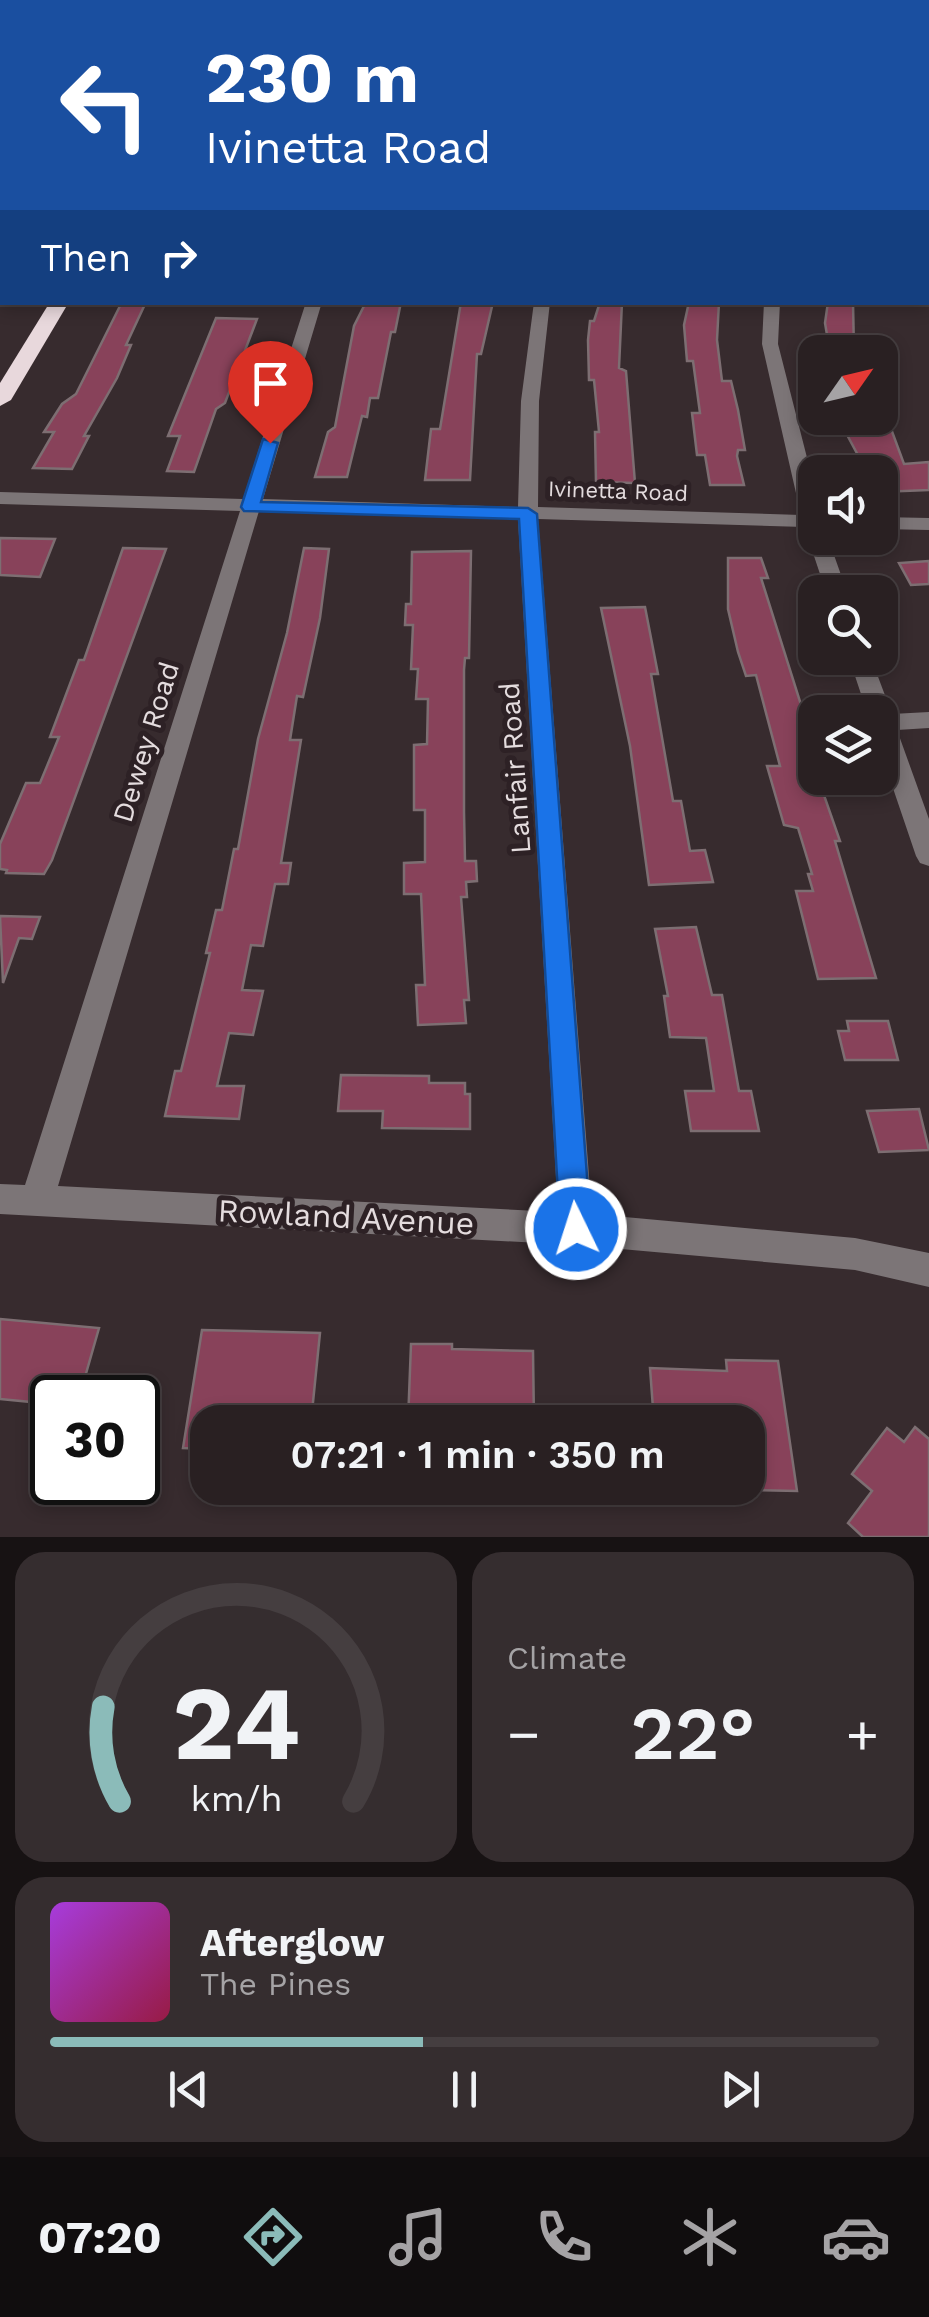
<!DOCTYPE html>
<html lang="en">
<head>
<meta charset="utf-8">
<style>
  :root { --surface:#292022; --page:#352d2f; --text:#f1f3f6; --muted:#a5a3a5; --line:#453e40; --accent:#8bbbb9 }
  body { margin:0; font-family:"Work Sans",sans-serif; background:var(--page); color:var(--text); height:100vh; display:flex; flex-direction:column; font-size:38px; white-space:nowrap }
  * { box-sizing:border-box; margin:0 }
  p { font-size:32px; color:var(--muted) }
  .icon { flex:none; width:55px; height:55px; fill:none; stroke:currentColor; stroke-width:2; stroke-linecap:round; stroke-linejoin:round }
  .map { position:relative; height:1537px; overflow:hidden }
  .panel { display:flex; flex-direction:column; gap:15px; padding:15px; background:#171213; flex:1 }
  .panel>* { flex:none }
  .banner { position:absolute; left:0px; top:0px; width:930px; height:305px; box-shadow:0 5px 15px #0003,0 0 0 2px var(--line); background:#1a4fa0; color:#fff; overflow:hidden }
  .needle { width:65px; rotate:56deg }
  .fabs { position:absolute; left:798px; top:335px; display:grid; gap:20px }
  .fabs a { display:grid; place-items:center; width:100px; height:100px; border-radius:20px; background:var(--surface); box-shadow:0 5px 15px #0003,0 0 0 2px var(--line); font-size:50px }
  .speed { position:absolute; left:30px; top:1375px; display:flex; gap:20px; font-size:50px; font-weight:700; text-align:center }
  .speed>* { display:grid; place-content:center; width:130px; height:130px; border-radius:50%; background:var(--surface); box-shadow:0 5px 15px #0003,0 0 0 2px var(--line); line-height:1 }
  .speed .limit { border:5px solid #111; border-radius:15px; background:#fff; color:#111 }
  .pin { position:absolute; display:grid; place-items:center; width:85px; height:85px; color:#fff; margin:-102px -42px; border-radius:50% 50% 50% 0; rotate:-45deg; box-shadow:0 0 10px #0007 }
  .pin .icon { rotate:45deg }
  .me { position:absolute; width:110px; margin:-55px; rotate:356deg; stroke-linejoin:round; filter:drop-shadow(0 0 8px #0008) }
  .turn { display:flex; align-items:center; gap:35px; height:210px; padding:0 40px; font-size:45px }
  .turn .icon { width:130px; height:130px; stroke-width:2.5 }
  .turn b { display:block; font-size:70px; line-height:85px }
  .then { display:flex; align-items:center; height:95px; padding:0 40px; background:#0003; gap:20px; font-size:38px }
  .big { font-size:75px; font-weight:600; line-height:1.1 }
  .panel .card { flex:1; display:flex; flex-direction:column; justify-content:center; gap:15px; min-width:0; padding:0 35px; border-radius:30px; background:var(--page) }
  .panel .dial { align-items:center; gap:0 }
  .dial svg { height:260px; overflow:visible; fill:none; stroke:var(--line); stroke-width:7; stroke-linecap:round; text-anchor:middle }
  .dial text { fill:var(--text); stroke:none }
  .song { display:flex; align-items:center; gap:30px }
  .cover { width:120px; height:120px; border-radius:15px; background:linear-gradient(135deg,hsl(280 70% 55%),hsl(340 70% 35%)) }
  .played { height:10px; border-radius:5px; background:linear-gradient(90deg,var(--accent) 45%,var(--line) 45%) }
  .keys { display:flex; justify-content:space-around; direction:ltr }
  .heat { display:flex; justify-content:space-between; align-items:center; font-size:55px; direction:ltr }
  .panel .tiles { flex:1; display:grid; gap:15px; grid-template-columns:1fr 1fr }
  .card:last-child { grid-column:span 2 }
  .trip { position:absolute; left:190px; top:1405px; width:575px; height:100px; border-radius:30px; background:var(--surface); box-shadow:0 5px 15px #0003,0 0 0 2px var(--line); font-weight:600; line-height:100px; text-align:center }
  .tab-bar { display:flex; height:160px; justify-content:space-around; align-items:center; background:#100d0e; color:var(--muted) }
  .tab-bar .icon { width:70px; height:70px }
  .tab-bar .current { color:var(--accent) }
  .tab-bar b { font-size:45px; color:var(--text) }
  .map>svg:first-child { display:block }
</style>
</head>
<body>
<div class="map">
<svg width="929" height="1537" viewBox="0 0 929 1537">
  <rect width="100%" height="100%" fill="#372b2e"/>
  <path fill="#88425a" stroke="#7d6e72" stroke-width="2.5" d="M122 302H146L126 345H131L117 378 84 436H89L72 469 33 468 54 432H44L62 404 76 394Z
    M366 302H401L395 332H391L378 398H370L367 417 362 416 347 477H315L328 432 335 427 354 326Z
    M461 302H493L481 354H477L470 480H425L431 429H440Z
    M600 302H622L619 368 626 371 635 483 596 482 595 432H599L594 380H589L588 340 590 321H594Z
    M689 302H719L717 340 722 381H731L738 410 745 450H738L737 456 744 485H710L705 455H697L692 413H700L693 361H687L684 325Z
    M828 302H853L854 351 829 347 825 323Z
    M216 318 257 319 225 403 216 409 194 472 167 471 180 436H168Z
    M851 425 890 426 904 464 929 462V490L880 492V472H867L845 431H853Z
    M0 538 55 539 40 577 0 575Z
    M123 548 166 549 52 860 44 874 6 873 7 870 0 869V844L26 783H40L59 737H50L79 660H84Z
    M304 548 329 549 320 618 303 697 297 696 290 740H301L281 863H291L288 884H275L263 946 251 945 242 990 263 991 253 1035 229 1033 217 1086H244L239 1119 165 1116 175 1071H181L210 953H206L216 910H222L234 849H238L258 739 287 633Z
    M471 551 469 658H465L464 670V812L465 861H476L477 881 466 882 467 897H461L469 1000H464L466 1023 418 1025 416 985H425L421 894H404V863L425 862V810H414V745L427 744 428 699H416L418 669H411L413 625H405L406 604H411L412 552Z
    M728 558H761L768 578H761L802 708H812L815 718V734H808L815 759V778H818L840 841H835L876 978 818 979 796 891H813L808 874H812L798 828 784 825 767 766H780L756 675 746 676 738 652 728 609Z
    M929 561V584L911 585 899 563Z
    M645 607 658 674H651L673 801H681L690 851 705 850 713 882 649 885 630 746 601 608Z
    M0 916 40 917 32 939 19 938 3 983Z
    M696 927 712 995H722L739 1091H751L759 1131H691L685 1091H714L706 1038 670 1037 664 996H668L655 929Z
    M847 1021H888L898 1060H845L838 1031H849Z
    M341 1075 429 1076V1083H465V1094H470V1129L382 1128 383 1111H338Z
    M919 1109 929 1150 879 1152 867 1111Z
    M0 1319 99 1328 79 1398H52V1404L0 1399Z
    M202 1330 320 1333 311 1422H208V1449L183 1448Z
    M411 1344H452V1349L533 1351 534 1422H408Z
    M726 1360 778 1361 797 1491 748 1490V1422H654L650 1368 727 1371Z
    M915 1427 929 1439V1537H863L848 1523 872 1491 852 1474 887 1428 904 1442Z"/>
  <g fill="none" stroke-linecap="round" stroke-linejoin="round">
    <path fill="#7c7577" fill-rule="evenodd" d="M406 0H416V2H406Z
      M565 0H575L576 2H566Z
      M0 44H2V50H0Z
      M928 110H929V118H928Z
      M0 213H2V222H0Z
      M928 221H929V230H928Z
      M306 302H322L263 499 518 507 521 401 534 302H550L539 401 538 507 801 515 762 344 764 302H780L778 344 815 489V538H828L847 592H826L808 538 811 534 804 527 538 519 592 1214 855 1238 929 1253V1287L855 1270 576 1245 0 1214V1184L25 1185 240 511 0 504V492L243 499ZM259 511 518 519 558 1212 58 1186Z
      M880 517 929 518V530L880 529Z
      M849 658H871L892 714 929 712V728L897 730 929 819V866L920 863 916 856 880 750V712H867Z"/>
    <path fill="#e8d8dc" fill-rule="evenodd" d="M50 302H69L11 400 0 406V383Z"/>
  </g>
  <path fill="#1a73e8" stroke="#114b97" stroke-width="2.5" d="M263 439 278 443 261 502 528 508 537 514 591 1229 587 1240 576 1244 565 1240 560 1229 519 519 244 511 241 507Z"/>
  <g text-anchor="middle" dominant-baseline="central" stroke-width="10" stroke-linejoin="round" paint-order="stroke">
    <g font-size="22" fill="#e4dcde" stroke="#2d2125">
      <text transform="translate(618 491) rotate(2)">Ivinetta Road</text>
    </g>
    <g font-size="28" fill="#e4dcde" stroke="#2d2125">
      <text transform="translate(146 742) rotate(-73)">Dewey Road</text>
      <text transform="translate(515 768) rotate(-94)">Lanfair Road</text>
    </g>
    <g font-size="32" fill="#e4dcde" stroke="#2d2125">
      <text transform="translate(346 1217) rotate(3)">Rowland Avenue</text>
    </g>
  </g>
</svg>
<div class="fabs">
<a><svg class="needle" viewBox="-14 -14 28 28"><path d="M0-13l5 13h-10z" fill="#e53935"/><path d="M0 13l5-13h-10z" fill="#a5a3a5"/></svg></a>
<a><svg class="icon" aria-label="sound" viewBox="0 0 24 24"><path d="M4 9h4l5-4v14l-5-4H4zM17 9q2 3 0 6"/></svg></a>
<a><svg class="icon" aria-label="search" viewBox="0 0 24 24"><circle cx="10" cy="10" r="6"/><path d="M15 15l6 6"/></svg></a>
<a><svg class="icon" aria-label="layers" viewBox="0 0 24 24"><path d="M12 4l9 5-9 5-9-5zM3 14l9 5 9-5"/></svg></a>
</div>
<div class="speed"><div class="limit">30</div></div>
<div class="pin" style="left:270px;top:443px;background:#d93025"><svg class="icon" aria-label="arrive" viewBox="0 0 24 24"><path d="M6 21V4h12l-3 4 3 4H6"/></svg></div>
<svg class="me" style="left:576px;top:1229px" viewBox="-20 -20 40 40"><circle r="17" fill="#1a73e8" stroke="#fff" stroke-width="3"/><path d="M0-11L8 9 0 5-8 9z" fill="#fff"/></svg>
<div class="trip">07:21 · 1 min · 350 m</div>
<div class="banner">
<div class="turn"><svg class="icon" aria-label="left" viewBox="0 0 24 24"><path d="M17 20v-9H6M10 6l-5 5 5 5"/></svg><div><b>230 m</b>Ivinetta Road</div></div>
<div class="then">Then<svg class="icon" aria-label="right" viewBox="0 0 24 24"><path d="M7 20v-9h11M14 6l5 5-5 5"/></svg></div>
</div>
</div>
<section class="panel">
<div class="tiles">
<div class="card dial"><svg viewBox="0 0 100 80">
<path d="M14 69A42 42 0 1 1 86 69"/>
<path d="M14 69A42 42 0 0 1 9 40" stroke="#8bbbb9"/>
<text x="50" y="56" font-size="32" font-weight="700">24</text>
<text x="50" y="72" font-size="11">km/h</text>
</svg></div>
<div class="card"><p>Climate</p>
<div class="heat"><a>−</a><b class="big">22°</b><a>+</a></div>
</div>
<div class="card">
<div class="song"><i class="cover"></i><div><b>Afterglow</b><p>The Pines</p></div></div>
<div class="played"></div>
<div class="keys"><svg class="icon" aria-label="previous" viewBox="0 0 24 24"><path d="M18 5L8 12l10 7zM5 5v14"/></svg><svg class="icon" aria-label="pause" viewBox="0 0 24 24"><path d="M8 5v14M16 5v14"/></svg><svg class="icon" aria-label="next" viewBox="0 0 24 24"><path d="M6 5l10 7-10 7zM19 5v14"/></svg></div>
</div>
</div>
</section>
<nav class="tab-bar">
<b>07:20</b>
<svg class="icon current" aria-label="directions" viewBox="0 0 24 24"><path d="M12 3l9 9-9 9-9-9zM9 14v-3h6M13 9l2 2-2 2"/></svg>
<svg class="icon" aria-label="music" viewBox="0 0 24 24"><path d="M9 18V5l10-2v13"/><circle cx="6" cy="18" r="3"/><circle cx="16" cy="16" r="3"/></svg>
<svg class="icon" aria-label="phone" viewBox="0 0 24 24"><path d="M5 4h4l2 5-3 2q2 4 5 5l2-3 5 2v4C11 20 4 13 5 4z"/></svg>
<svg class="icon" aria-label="climate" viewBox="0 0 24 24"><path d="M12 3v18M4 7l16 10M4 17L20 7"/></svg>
<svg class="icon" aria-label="car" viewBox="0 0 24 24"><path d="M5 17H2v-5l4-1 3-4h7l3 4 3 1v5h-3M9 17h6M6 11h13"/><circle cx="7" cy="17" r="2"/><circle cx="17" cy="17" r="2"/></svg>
</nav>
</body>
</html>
